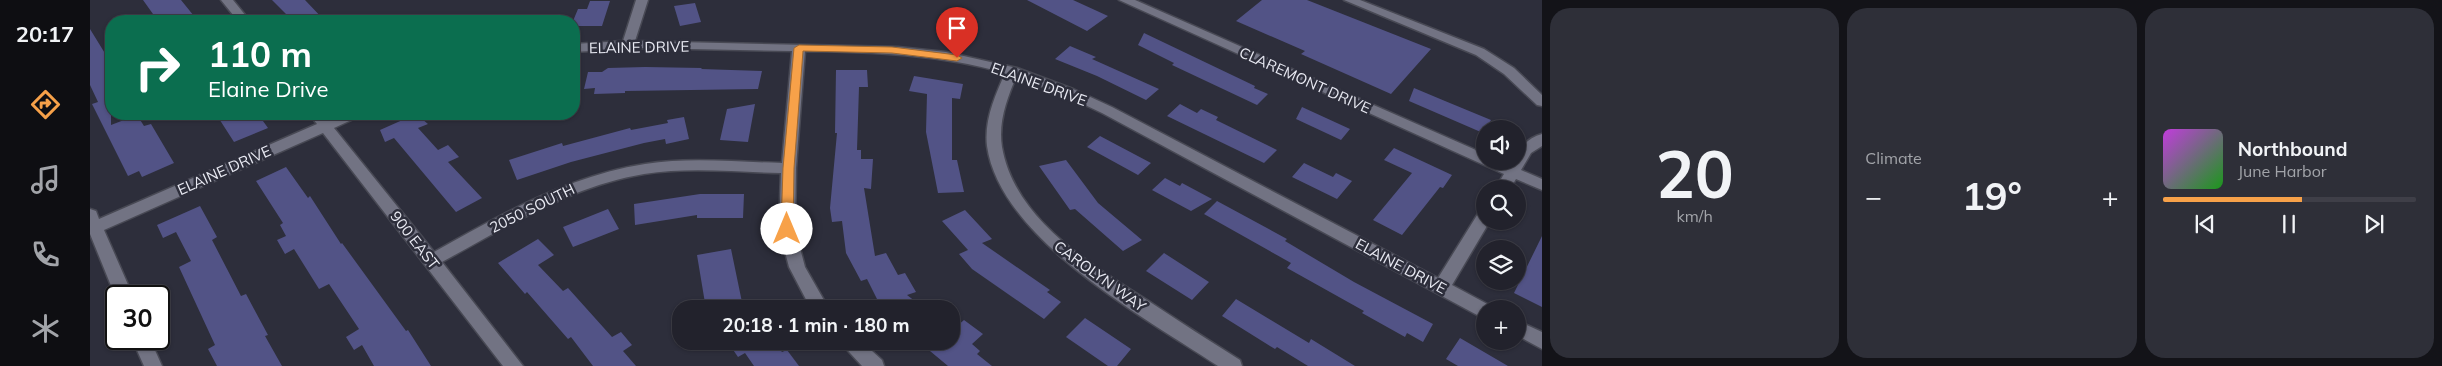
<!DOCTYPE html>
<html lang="en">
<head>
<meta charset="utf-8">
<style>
  :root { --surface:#22222c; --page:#2e2f38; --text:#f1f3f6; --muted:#a2a4a9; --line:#3f3f48; --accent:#f7a149 }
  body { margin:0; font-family:Mulish,sans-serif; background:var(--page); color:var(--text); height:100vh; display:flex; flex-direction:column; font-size:19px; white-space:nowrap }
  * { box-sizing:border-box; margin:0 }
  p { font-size:16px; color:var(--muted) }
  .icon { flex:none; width:28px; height:28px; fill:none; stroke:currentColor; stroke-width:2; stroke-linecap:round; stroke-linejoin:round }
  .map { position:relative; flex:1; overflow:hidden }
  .sheet { display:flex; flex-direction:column; gap:8px; padding:8px; background:#131318; width:900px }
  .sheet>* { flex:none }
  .top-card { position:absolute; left:15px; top:15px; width:475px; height:105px; border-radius:20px; box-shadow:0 1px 4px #0004,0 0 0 1px var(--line); background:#0b6e4f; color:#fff; overflow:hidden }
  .buttons { position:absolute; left:1386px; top:120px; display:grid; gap:10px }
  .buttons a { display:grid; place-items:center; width:50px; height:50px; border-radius:50%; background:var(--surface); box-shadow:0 1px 4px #0004,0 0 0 1px var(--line); font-size:25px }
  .speed { position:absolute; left:15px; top:285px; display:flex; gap:10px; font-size:25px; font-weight:700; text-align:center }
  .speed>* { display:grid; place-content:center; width:65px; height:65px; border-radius:50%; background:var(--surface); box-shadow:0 1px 4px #0004,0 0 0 1px var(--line); line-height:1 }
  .speed .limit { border:2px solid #111; border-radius:8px; background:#fff; color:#111 }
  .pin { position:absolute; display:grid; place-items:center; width:42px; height:42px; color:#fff; margin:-51px -21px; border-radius:50% 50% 50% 0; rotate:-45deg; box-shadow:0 0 5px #0007 }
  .pin .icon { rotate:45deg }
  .me { position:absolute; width:55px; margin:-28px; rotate:0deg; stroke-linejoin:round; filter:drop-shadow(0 0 4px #0008) }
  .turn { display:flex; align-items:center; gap:18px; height:105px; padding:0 20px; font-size:22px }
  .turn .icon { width:65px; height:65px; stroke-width:2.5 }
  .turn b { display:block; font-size:35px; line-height:42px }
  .big { font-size:38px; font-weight:700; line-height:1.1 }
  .sheet .card { flex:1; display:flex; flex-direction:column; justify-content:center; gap:8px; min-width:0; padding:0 18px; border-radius:20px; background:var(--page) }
  .sheet .dial { align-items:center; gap:0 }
  .dial b { font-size:65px; line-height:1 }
  .song { display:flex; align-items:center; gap:15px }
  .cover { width:60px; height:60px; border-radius:8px; background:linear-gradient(135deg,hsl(290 70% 55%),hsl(120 70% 35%)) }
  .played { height:5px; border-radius:2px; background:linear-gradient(90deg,var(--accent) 55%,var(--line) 55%) }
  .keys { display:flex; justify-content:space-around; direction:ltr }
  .heat { display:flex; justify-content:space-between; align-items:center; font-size:28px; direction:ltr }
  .sheet .tiles { flex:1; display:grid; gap:8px; grid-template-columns:repeat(3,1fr) }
  .trip { position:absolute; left:582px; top:300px; width:288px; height:50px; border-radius:20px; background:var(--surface); box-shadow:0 1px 4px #0004,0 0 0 1px var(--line); font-weight:700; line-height:50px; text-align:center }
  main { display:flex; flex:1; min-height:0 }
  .menu { display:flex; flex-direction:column; width:90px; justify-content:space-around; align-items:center; background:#0e0e12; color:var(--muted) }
  .menu .icon { width:35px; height:35px }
  .menu .current { color:var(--accent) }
  .menu b { font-size:22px; color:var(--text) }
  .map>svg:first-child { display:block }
</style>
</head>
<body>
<main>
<nav class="menu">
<b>20:17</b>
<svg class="icon current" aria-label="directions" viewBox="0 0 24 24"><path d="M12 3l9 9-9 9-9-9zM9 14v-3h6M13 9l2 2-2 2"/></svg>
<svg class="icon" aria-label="music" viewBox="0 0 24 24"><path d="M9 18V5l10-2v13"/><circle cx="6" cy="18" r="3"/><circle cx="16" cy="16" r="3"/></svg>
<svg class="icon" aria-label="phone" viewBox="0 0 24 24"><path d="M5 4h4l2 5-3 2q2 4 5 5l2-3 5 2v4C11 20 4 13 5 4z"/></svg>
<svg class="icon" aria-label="climate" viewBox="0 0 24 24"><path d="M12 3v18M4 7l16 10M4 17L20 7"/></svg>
</nav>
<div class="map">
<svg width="1452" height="366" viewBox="0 0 1452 366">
  <rect width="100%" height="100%" fill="#2d2e3b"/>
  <path fill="#525386" d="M53 0H91L108 21H68Z
    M182 0H215L235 21H203Z
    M937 0H983L1018 16 997 31Z
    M1172 0H1217L1341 49 1301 94 1211 54 1215 51 1146 21Z
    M500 1H520L512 26H484L483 21 488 9H497Z
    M605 3 611 22 590 26 584 6Z
    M0 29 16 55H21V125L47 115 54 126 61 124 84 163 52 177 49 171 38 176 2 104 8 102 0 85Z
    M1054 33 1165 86 1164 88 1178 94 1167 105 1082 65 1084 63 1048 45Z
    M980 46 1006 57 1002 59 1069 89 1056 100 1007 76 965 59Z
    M555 67 612 68 611 69 672 71 668 89 535 91V93L504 94 505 88 494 89 498 72H512L518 68Z
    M746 70H777L778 87H769L767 150H771V159H783L781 189 774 188 785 256 796 253 808 275 815 273 826 292 817 295 835 309H792L777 279 771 281 756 253 752 221 742 222 740 208 747 133H745Z
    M824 76 873 84 870 99 862 98V160H867L874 192 848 193 836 132 837 94 819 91Z
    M1324 88 1355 101 1401 120 1393 133 1319 101Z
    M665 104 658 142 630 140 637 109Z
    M1090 104 1107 113 1111 109 1128 117 1126 120 1187 150 1174 163 1077 116Z
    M1212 107 1260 129 1251 140 1206 119Z
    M126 114H168L178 128 144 142Z
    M326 114 338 124 328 128 348 150 358 145 369 157 358 162 392 198 366 212 304 138 295 142 290 130Z
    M594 117 599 139 576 144 575 139 554 143 481 162 427 180 419 160 472 143 473 146 540 128 541 130 578 123 577 120Z
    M1010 136 1061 163 1048 175 997 147Z
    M1304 148 1362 175 1353 188 1350 187 1312 235 1283 220 1322 173 1294 160Z
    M976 160 1008 203 1052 240 1033 251 985 209 980 210 949 166Z
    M1214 163 1243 177 1246 173 1262 181 1247 199 1202 177Z
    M196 167 218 198 220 196 251 244 252 243 316 331 318 330 341 366H284L272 345 264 350 256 337 269 329 239 284 229 289 204 249 195 254 187 240 196 236 190 225 193 223 166 181Z
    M1075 178 1090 186 1092 183 1122 199 1101 211 1062 190Z
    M610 194H654L653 218H607V215L545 225 544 204Z
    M1127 201 1197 239 1195 241 1264 282 1343 324 1333 342 1317 333 1315 337 1272 313 1274 311 1197 268 1201 263 1114 214Z
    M110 206 127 237 122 240 151 296 156 294 178 335 175 336 192 366H127L118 349 125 345 89 267 101 261 86 232 73 238 67 225Z
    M518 209 529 229 483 247 473 227Z
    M875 210 902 239 892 243 960 290 957 292 971 302 954 319 882 269 869 254 878 250 852 221Z
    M1452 236V307L1424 293Z
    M448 239 464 255 448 265 473 291 478 288 522 337 531 332 542 345 533 351 546 366H503L481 337 478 339 437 292 435 294 408 263Z
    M641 249 653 307 616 309 607 255Z
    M1074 253 1119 282 1102 300 1056 271Z
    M1146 299 1219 343 1221 339 1265 366H1218L1187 347 1185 349 1132 316Z
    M995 318 1041 349 1027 366H1018L976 337Z
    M874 320 893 334 882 344 890 351 887 354 902 366H858L828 341H861V331Z
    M1370 338 1418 366H1368L1356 359Z
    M637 341H683L692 352 697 350 709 366H664L655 353 648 357Z"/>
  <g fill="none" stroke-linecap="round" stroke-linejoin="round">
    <g stroke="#484954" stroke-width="3">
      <path id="street" d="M131 0H143L160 21H148Z
        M546 0H558L545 41 808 47 856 52 927 68 983 89 1022 107 1348 278 1389 212 1395 210V221H1400L1362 285 1401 306 1403 309H1395V318L1389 316 1012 113 974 95 926 77C917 99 908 122 912 147 925 221 1002 265 1060 302 1090 322 1120 341 1150 360L1152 366H1128C1055 318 910 239 897 146 894 120 905 96 915 73 849 54 782 52 715 51L706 168 705 229 715 267 739 309H721L699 267 689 229 691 173C646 172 599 167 554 174 481 186 416 227 352 262L433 366H413L233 133 14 230 43 296 26 298 0 234V209L6 211 9 219 227 124 219 114H233L238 120 252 114H270L268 117 244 128 344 252C410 215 478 176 555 164 600 157 647 162 692 163L702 51 551 48 484 52V44L533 41Z
        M1029 0H1045L1395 154V161H1413L1420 164 1422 161H1428C1428 147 1438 138 1452 134V146L1441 153 1431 170 1452 179V190L1426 179 1420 189H1405L1414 174Z
        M1254 0H1270L1394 49 1424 68 1452 95V106L1447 105 1414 74 1386 55Z
        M1428 321 1452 332V349L1428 336Z
        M42 339H60L72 366H54Z
        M749 341H771L792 360 794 366H772Z"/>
    </g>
    <use href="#street" fill="#727383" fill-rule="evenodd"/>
  </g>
  <path fill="#f7a149" stroke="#a1692f" d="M709 45 802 47 867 55 872 58 867 61 802 53 713 51 704 168 703 229 697 234 691 229 693 168 704 48Z"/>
  <g text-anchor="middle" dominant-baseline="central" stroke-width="5" stroke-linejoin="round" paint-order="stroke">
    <g font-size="15" fill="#e9eaf3" stroke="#2d2e3b">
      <text transform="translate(549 47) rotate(-1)">ELAINE DRIVE</text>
      <text transform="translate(1215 80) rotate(24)">CLAREMONT DRIVE</text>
      <text transform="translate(949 84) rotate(20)">ELAINE DRIVE</text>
      <text transform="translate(134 170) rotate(-24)">ELAINE DRIVE</text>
      <text transform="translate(442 208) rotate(-26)">2050 SOUTH</text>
      <text transform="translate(325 240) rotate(52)">900 EAST</text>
      <text transform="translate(1311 266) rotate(28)">ELAINE DRIVE</text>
      <text transform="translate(1010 276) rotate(36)">CAROLYN WAY</text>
    </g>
  </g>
</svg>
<div class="buttons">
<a><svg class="icon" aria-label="sound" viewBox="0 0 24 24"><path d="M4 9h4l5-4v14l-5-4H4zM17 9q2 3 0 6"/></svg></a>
<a><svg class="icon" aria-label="search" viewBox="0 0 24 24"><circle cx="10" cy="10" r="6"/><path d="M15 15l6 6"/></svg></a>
<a><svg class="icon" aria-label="layers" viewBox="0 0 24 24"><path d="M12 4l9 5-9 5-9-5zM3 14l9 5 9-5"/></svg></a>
<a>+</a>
</div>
<div class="speed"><div class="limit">30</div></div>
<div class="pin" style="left:867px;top:58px;background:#d93025"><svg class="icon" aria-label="arrive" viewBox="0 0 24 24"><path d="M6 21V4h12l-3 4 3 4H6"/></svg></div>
<svg class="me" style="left:697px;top:229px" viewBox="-20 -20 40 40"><circle r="19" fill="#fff"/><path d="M0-13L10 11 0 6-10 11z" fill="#f7a149"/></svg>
<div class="trip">20:18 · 1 min · 180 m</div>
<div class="top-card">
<div class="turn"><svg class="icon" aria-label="right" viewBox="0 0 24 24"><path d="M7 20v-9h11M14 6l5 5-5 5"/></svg><div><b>110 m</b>Elaine Drive</div></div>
</div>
</div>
<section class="sheet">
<div class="tiles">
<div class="card dial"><b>20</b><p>km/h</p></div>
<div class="card"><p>Climate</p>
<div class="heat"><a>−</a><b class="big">19°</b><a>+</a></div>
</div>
<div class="card">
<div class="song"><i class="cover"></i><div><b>Northbound</b><p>June Harbor</p></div></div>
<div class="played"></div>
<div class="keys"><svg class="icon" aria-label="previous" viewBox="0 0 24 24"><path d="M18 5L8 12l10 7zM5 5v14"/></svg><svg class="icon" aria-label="pause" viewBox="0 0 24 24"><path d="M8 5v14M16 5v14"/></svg><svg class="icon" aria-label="next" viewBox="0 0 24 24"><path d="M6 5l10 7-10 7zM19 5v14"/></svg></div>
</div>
</div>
</section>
</main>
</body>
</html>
